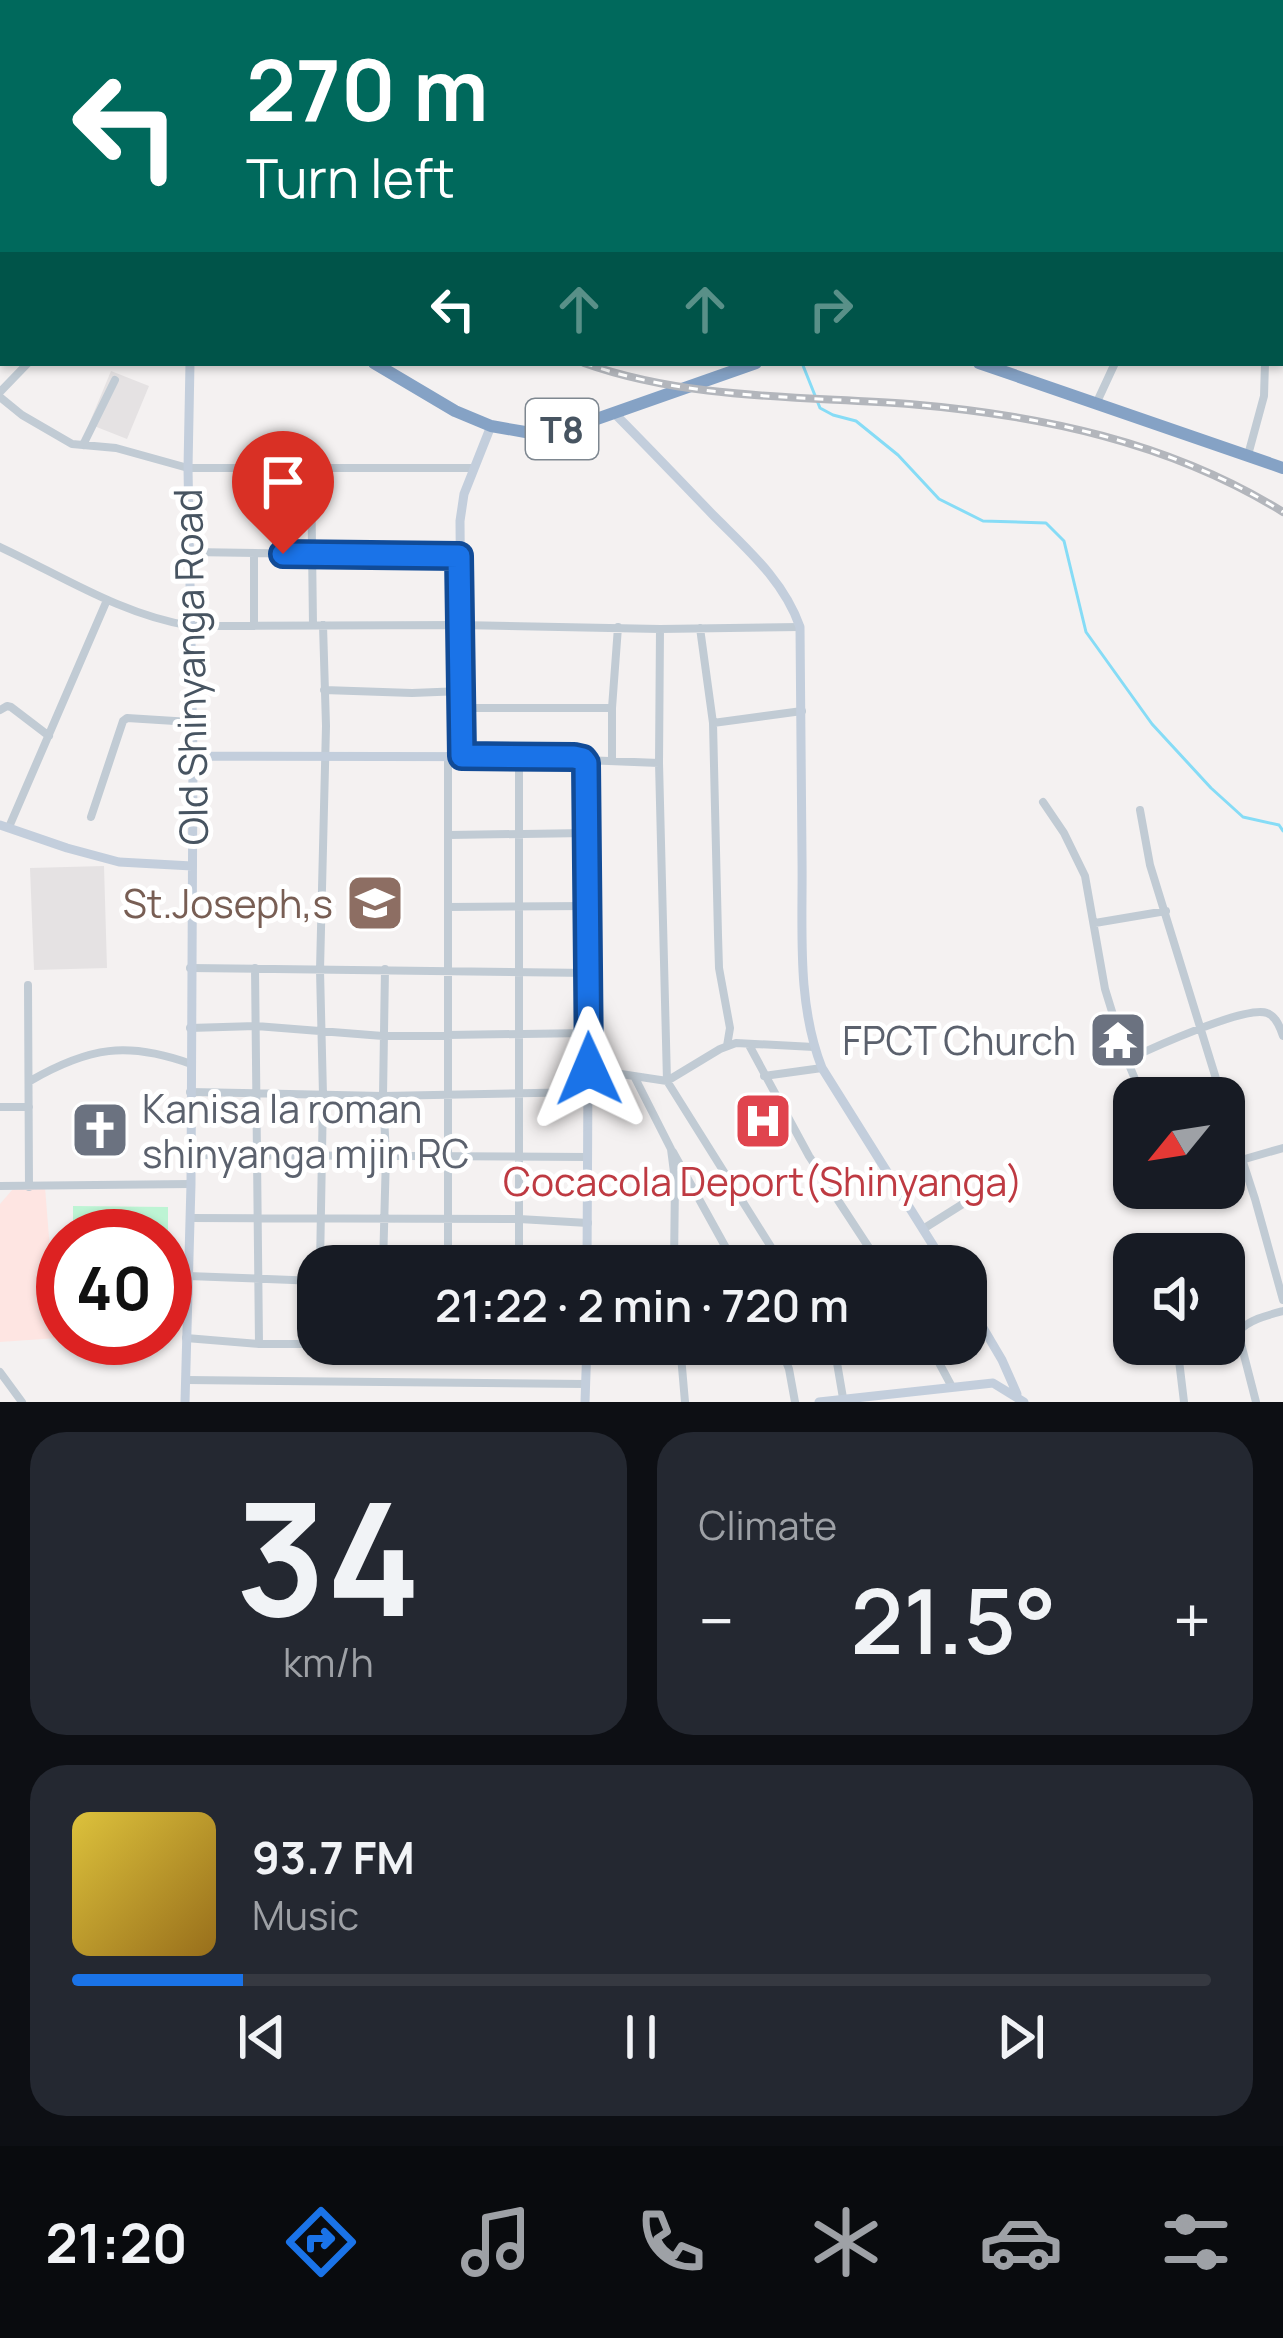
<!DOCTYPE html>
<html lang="en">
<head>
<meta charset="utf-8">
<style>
  :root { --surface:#171b24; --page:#242831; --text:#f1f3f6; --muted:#9ea1a6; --line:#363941; --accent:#1a73e8 }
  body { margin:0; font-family:Manrope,sans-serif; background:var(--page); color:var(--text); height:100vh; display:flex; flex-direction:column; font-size:45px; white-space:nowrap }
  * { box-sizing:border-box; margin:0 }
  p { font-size:39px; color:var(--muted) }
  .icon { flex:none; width:66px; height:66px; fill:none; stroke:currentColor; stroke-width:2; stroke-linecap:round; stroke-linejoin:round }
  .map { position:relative; height:1402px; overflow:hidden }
  .drawer { display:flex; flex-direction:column; gap:30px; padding:30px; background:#0d0f14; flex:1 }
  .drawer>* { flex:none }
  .guide { position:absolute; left:0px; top:0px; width:1284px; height:366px; box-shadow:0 3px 9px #0004; background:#00695c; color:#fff; overflow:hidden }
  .needle { width:78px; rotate:240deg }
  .buttons { position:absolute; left:1113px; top:1077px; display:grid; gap:24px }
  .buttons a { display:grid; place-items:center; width:132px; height:132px; border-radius:24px; background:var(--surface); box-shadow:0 3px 9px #0004; font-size:60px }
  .speed { position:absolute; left:36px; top:1209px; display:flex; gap:24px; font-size:60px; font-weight:700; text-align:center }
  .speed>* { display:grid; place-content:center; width:156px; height:156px; border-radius:50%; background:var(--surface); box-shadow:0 3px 9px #0004; line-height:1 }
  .speed .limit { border:18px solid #d22; background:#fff; color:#111 }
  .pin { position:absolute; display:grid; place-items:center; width:102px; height:102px; color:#fff; margin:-123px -51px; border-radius:50% 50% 50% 0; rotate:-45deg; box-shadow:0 0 12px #0007 }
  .pin .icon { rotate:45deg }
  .me { position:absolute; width:132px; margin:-66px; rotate:359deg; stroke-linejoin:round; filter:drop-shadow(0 0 9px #0008) }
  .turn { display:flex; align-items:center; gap:42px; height:252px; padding:0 48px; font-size:54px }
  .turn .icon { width:156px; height:156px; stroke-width:2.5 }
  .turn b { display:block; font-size:84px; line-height:102px }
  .lanes { display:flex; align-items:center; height:114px; padding:0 48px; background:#0003; justify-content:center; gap:60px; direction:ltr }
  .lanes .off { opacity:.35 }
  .big { font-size:90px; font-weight:600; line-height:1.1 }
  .drawer .tile { flex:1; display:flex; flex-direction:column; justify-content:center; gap:18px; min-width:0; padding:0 42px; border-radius:36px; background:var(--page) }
  .drawer .dial { align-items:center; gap:0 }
  .dial b { font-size:156px; line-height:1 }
  .song { display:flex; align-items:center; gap:36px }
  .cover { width:144px; height:144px; border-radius:18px; background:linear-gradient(135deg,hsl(50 70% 55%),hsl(40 70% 35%)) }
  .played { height:12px; border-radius:6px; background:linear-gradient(90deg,var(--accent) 15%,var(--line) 15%) }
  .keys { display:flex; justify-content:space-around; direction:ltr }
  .heat { display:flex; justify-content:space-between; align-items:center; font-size:66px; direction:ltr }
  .drawer .tiles { flex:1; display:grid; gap:30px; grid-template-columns:1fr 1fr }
  .tile:last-child { grid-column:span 2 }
  .trip { position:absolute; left:297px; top:1245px; width:690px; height:120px; border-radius:36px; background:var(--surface); box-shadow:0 3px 9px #0004; font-weight:600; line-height:120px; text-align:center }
  .tabs { display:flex; height:192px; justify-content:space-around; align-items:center; background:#090b0e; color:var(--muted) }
  .tabs .icon { width:84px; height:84px }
  .tabs .on { color:var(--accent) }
  .tabs b { font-size:54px; color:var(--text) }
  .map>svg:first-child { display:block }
</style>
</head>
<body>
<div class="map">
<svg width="1283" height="1402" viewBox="0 0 1283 1402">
  <rect width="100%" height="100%" fill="#f4f1f1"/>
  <path fill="#e5e2e3" d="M111 371 149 386 127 439 89 424Z
    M104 866 107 968 34 970 30 868Z"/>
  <path fill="#fee5e2" d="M45 1187 57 1338 0 1342V1204L13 1189Z"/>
  <path fill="#bdf4d4" d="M73 1206 168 1207V1324H165V1236H73Z"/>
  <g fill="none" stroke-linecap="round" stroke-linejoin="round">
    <path stroke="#86dcf6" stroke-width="3" d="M524 0 528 3
      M802 363 820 408 833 415 856 421 898 455 939 499 983 521 1046 523 1064 541 1086 632 1152 724 1211 788 1243 817 1279 825 1283 831"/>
    <path stroke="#c1cbd4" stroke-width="8" d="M652 0 657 3 672 0
      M884 0 887 3
      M1020 0 1024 3
      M1186 0 1189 3
      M1281 78 1283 79
      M1281 138 1283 139
      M0 198H3
      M1281 295 1283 294
      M1281 343 1283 342
      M0 392 28 363
      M0 397 22 415 72 444 116 448 188 468H473
      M1096 404 1115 363
      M83 445 115 380
      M1248 455 1264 396 1265 363
      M311 468 313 625
      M0 547C62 576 122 615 191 626L460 625 660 629 800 627
      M191 552 459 556
      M254 626V554
      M700 628 713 723 718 935 719 968 730 1028 727 1046
      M660 629 659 763 667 1081 783 1266
      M324 690 412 693 462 691
      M462 708H612
      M0 710 7 706 11 707 49 736
      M713 723 802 711
      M584 760 659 763
      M612 760V708L618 627
      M1043 802 1064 833 1085 876 1105 989 1127 1060 1143 1098
      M1140 810 1150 865 1222 1098
      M91 817 123 721 127 718 191 722
      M9 827 107 600
      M449 835 585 833
      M448 907 588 906
      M1095 923 1166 911
      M190 968 590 973
      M255 968 259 1344
      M28 985 29 1187
      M190 1028 256 1026 383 1036 586 1033
      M749 1045 809 1156 881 1266
      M1127 1060C1150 1049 1246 1005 1267 1013 1276 1016 1280 1027 1283 1036
      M588 1069 667 1081 720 1049 736 1043 814 1047
      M764 1076 822 1068
      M635 1078 671 1149 675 1180 674 1266
      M30 1081C89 1047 127 1041 191 1064
      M190 1092 383 1096 588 1092
      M1224 1104 1255 1199 1283 1300
      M0 1107H29
      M673 1152 736 1266
      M189 1155 587 1157
      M1224 1165 1283 1148
      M0 1186 191 1184
      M190 1218 519 1219 588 1223
      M923 1229 977 1195
      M320 1266 323 1095 320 970 326 726 323 625
      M383 1266 386 1155 383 1096 385 969
      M448 1266V756
      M519 1266V757
      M188 1276 318 1281
      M186 1338 259 1344H442
      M452 1344 587 1346
      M680 1344 685 1402
      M779 1344 789 1369 795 1402
      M830 1344 836 1357 843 1398
      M929 1344 952 1387
      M318 1345V1326
      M0 1372 22 1402
      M187 1380 585 1384
      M1184 1402 1178 1352 1185 1344
      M1256 1402 1238 1332C1248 1320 1268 1315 1283 1311"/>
    <path stroke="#c3cedc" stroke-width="9" d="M614 413C648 447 681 482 714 516 748 550 784 581 800 627 801 704 802 781 802 858 803 928 796 1002 822 1068L946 1266
      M193 756 574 757 584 760 587 767 590 973 586 1033 588 1069 587 1266
      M462 756 460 521 464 494 491 426
      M0 825 67 848 119 862 192 866
      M966 1299 1002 1360 1017 1394
      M185 1402 191 1184 193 756 188 468 190 363
      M585 1402 587 1344
      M819 1402 993 1383 1024 1402"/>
    <path stroke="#85a2c5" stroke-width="12" d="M0 16 3 19
      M374 363 455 411 491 426 531 433 591 421 756 363
      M979 363 1283 468"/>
    <g stroke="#b3b6bc" stroke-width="8">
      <path id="rail" d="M93 0 96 3
        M133 0 136 3
        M584 363C688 400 801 396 909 404 1040 415 1170 442 1283 512"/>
    </g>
    <use href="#rail" stroke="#fff" stroke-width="3" stroke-dasharray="9" stroke-linecap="butt"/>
  </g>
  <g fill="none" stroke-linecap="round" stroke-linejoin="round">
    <g stroke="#114b97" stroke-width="30">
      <path id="route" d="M283 554 459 556 462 756 574 757 583 759 586 763 589 1069"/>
    </g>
    <use href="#route" stroke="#1a73e8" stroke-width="21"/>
  </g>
  <defs>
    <g id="university-square" transform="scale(3)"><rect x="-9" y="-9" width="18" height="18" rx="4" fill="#8d6e63" stroke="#fff"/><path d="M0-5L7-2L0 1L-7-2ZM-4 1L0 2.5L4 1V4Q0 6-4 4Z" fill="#fff"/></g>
    <g id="temple-square" transform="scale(3)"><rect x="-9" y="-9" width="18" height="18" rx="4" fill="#6b7280" stroke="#fff"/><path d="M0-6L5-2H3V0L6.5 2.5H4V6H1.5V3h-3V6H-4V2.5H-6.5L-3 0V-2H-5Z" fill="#fff"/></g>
    <g id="hospital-square" transform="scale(3)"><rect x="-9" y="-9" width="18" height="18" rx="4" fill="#e0444e" stroke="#fff"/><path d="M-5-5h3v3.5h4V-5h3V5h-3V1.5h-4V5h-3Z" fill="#fff"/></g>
    <g id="church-square" transform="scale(3)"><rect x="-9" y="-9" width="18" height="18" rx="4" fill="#6b7280" stroke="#fff"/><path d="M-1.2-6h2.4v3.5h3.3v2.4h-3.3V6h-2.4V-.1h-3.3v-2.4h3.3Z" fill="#fff"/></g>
  </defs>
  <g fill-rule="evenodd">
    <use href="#university-square" x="375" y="903"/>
    <use href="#temple-square" x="1118" y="1040"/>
    <use href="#hospital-square" x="763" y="1121"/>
    <use href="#church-square" x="100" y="1130"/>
  </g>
  <g text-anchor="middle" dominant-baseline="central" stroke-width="10" stroke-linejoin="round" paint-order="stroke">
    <rect fill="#fff" stroke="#7e8790" stroke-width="3" x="526" y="399" width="72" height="60" rx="9"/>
    <g font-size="36" font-weight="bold" fill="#475461">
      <text x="562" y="429">T8</text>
    </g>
    <g font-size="39" fill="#475461" stroke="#fff">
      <text transform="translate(190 667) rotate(-91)">Old Shinyanga Road</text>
    </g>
    <g font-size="39" fill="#785e54" stroke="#fff" text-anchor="end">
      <text x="333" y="903">St.Joseph,s</text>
    </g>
    <g font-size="39" fill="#5b616d" stroke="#fff" text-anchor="end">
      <text x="1076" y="1040">FPCT Church</text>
      <text x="142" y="1108" text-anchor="start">Kanisa la roman<tspan x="142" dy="45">shinyanga mjin RC</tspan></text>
    </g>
    <g font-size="39" fill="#be3a42" stroke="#fff">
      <text x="763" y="1181">Cocacola Deport(Shinyanga)</text>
    </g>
  </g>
</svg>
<div class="buttons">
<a><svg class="needle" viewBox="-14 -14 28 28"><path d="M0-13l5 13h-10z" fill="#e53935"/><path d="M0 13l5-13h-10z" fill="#9ea1a6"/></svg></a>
<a><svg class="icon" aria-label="sound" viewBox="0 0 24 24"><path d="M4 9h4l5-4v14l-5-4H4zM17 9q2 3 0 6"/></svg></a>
</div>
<div class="speed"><div class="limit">40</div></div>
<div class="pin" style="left:283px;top:554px;background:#d93025"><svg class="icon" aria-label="arrive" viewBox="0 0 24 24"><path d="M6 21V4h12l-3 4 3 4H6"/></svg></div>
<svg class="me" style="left:589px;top:1069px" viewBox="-20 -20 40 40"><path d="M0-17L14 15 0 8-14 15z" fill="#1a73e8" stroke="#fff" stroke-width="4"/></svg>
<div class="trip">21:22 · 2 min · 720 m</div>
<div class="guide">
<div class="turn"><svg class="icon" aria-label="left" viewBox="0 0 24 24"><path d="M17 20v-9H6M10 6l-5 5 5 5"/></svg><div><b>270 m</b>Turn left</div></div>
<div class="lanes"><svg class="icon" aria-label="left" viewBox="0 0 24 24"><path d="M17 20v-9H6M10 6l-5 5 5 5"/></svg><svg class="icon off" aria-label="ahead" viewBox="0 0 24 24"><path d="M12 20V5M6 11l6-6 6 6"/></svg><svg class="icon off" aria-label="ahead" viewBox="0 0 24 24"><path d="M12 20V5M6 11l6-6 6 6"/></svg><svg class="icon off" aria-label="right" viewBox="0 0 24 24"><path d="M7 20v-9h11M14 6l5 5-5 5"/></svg></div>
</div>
</div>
<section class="drawer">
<div class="tiles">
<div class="tile dial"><b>34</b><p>km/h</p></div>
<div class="tile"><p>Climate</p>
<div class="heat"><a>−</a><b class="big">21.5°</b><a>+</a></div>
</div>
<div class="tile">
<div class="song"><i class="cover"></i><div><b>93.7 FM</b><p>Music</p></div></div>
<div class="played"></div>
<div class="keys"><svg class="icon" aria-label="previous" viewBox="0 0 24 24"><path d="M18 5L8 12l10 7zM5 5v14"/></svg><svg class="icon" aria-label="pause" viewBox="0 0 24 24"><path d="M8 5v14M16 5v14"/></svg><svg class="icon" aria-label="next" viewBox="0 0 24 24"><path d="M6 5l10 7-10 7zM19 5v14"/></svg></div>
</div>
</div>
</section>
<nav class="tabs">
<b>21:20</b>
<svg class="icon on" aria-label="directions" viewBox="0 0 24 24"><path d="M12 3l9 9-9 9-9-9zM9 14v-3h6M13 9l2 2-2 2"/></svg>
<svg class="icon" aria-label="music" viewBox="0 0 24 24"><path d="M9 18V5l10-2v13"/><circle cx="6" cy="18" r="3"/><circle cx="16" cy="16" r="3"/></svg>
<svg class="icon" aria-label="phone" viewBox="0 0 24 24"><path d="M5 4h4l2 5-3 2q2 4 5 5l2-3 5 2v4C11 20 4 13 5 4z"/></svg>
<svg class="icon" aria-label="climate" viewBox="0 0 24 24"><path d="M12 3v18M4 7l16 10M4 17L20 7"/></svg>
<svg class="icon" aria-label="car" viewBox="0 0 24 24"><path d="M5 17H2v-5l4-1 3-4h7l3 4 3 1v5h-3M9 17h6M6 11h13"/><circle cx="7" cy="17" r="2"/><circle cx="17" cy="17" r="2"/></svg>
<svg class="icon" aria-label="filters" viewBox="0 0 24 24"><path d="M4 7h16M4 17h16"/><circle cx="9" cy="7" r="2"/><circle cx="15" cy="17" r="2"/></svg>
</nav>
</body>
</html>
